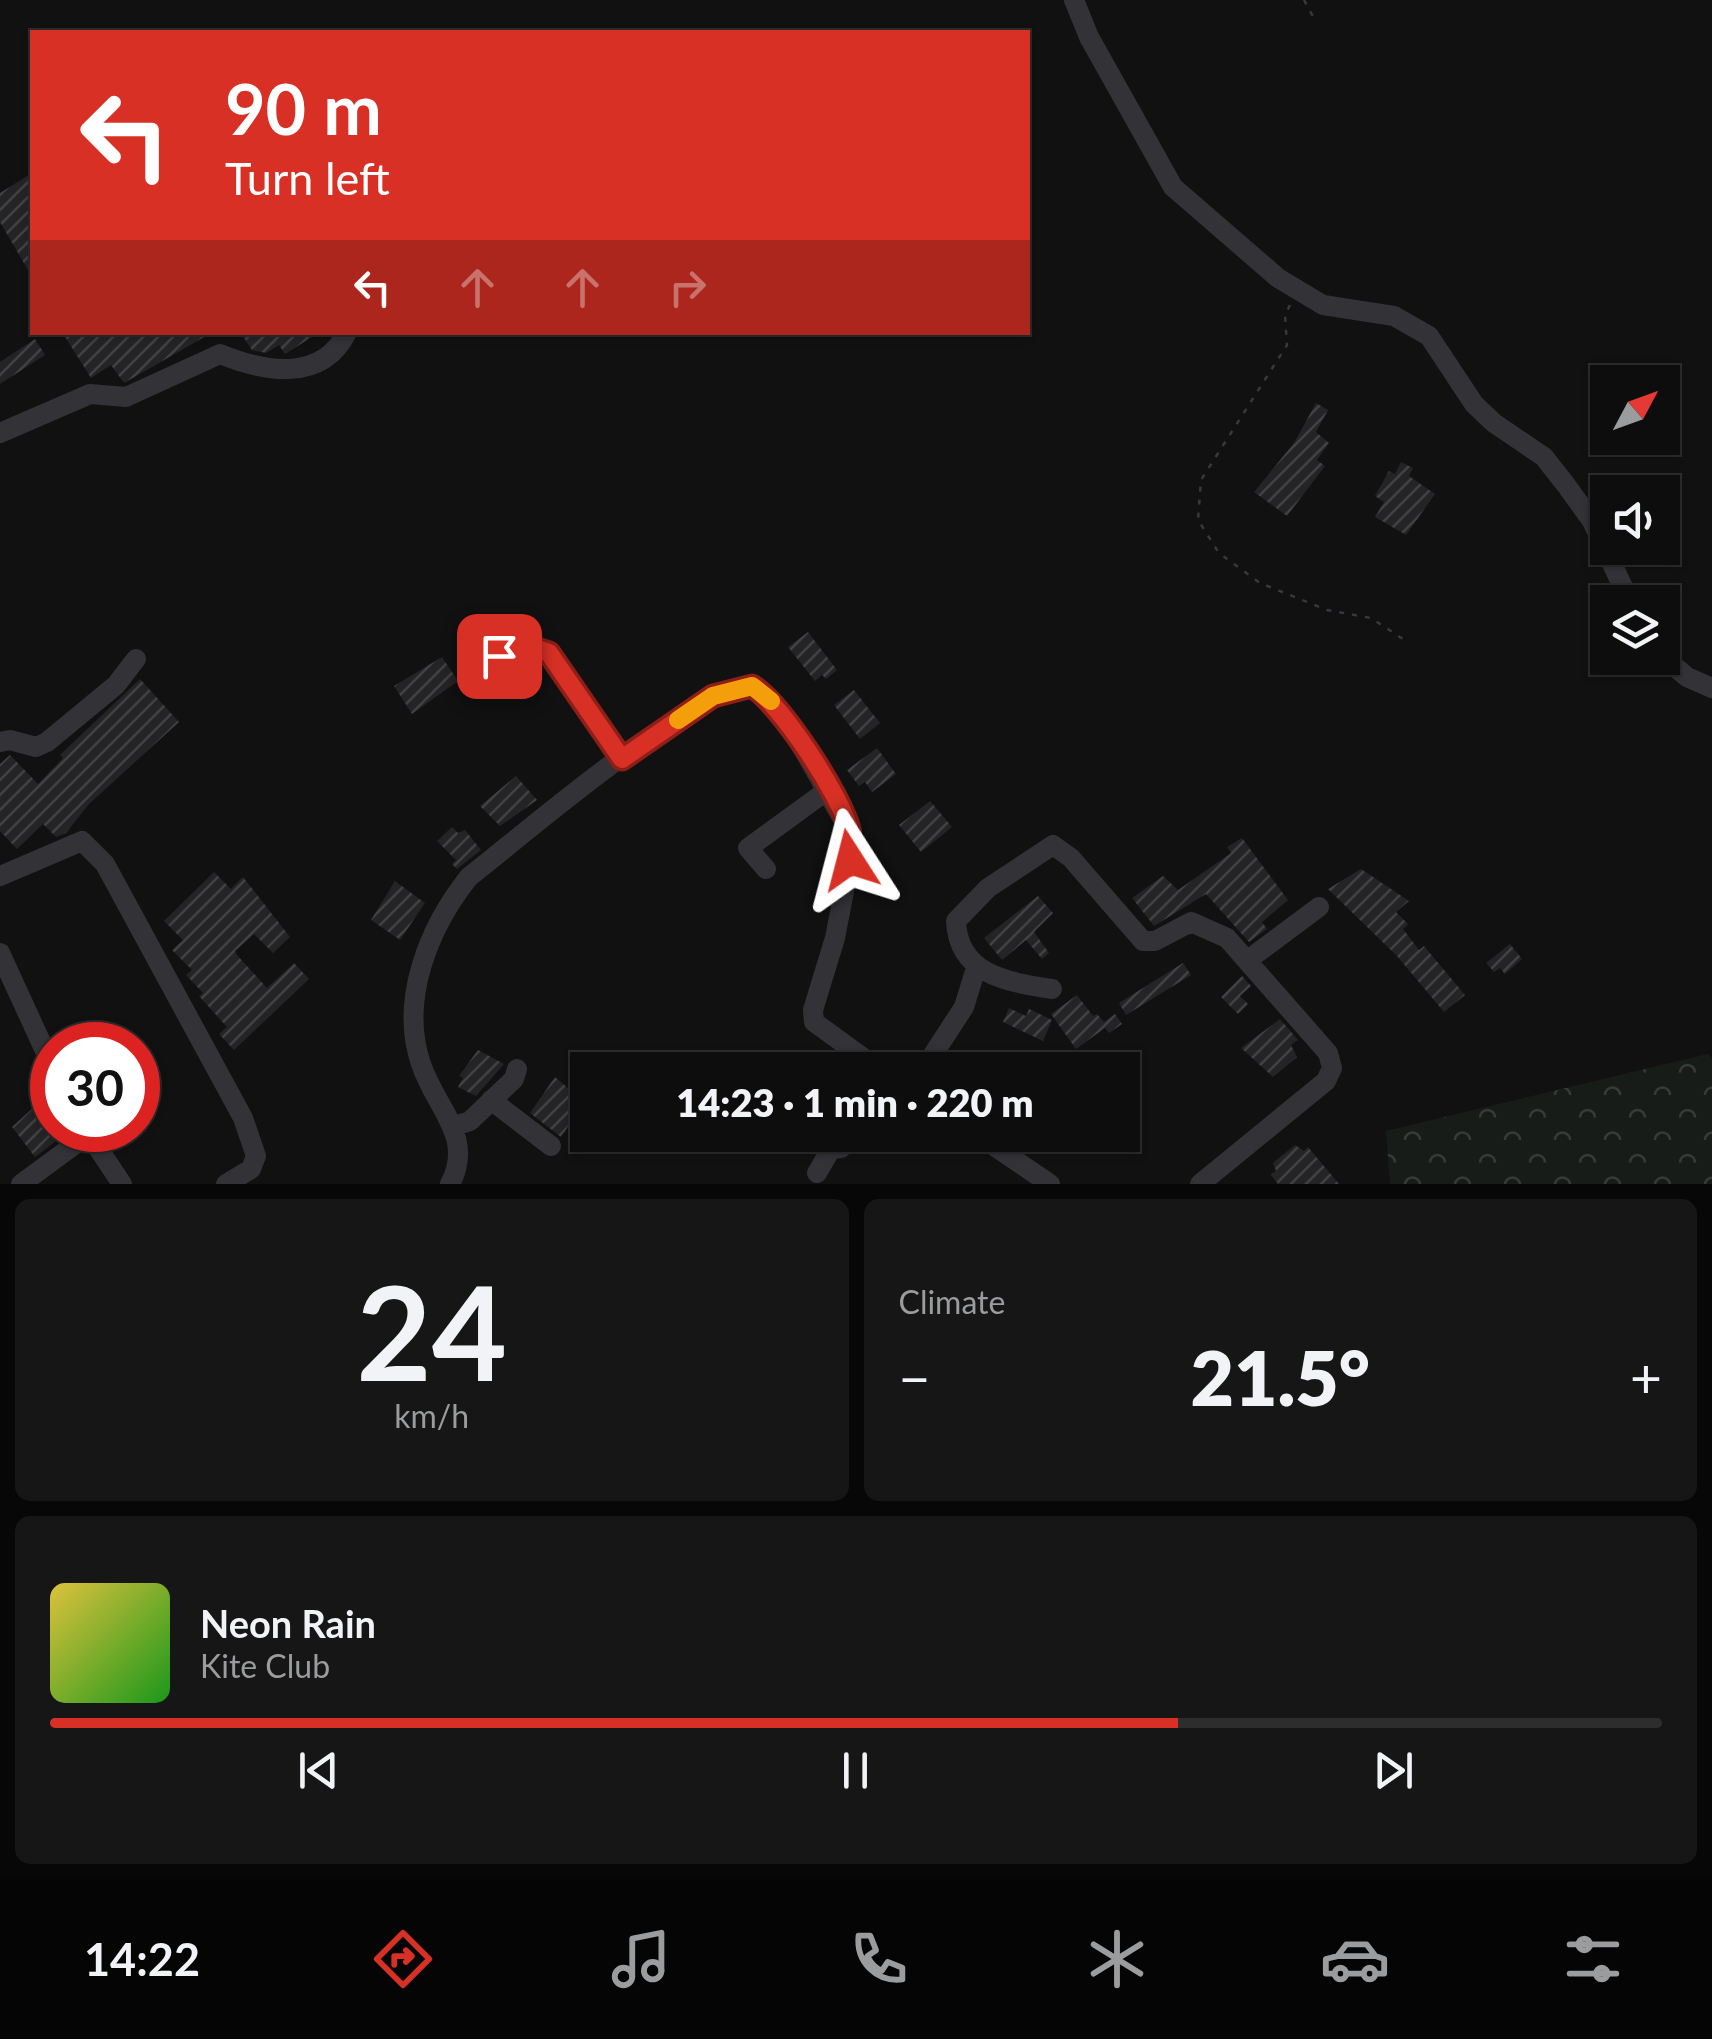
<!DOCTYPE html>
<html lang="en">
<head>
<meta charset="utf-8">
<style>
  :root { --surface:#0d0d0e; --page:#161617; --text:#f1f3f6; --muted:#9a9c9e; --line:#2d2d2e; --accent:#d93025 }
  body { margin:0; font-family:Lato,sans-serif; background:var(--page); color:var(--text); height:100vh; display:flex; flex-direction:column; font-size:38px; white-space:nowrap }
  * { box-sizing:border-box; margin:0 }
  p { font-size:32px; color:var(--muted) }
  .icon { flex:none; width:55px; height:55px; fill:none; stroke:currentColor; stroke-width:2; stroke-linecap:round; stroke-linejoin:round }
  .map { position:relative; height:1184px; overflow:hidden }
  .side { display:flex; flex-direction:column; gap:15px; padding:15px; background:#070708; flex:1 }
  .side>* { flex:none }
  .banner { position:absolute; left:30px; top:30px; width:1000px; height:305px; border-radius:0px; box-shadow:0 2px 8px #0004,0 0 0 2px var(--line); background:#d93025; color:#fff; overflow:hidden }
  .needle { width:65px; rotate:49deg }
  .tools { position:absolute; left:1590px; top:365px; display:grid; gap:20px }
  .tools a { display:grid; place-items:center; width:90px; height:90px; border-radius:0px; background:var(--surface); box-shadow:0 2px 8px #0004,0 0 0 2px var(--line); font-size:50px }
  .speed { position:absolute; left:30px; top:1022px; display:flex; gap:20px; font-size:50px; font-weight:700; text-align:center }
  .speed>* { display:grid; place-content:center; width:130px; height:130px; border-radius:50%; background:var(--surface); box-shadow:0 2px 8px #0004,0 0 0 2px var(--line); line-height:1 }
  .speed .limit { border:15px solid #d22; background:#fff; color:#111 }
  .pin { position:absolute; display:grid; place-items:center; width:85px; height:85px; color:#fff; margin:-42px; border-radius:20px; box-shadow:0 5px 15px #0006 }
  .me { position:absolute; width:110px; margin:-55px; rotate:351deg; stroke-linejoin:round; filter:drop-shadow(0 0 8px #0008) }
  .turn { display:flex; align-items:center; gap:35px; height:210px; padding:0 30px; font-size:45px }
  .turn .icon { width:130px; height:130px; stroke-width:2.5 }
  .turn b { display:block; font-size:70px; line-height:85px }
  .lanes { display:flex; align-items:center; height:95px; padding:0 30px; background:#0003; justify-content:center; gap:50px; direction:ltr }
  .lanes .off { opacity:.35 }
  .big { font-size:75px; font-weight:800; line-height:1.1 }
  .side .card { flex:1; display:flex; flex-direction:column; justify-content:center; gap:15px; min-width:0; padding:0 35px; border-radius:15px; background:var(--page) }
  .side .dial { align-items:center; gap:0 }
  .dial b { font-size:130px; line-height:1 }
  .song { display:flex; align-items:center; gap:30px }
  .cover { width:120px; height:120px; border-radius:15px; background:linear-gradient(135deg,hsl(50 70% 55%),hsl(120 70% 35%)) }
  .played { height:10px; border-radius:5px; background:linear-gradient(90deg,var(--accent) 70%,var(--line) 70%) }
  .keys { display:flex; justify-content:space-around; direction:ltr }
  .heat { display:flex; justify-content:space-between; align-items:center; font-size:55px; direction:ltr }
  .side .tiles { flex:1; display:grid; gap:15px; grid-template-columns:1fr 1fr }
  .card:last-child { grid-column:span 2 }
  .trip { position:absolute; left:570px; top:1052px; width:570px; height:100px; border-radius:0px; background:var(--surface); box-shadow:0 2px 8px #0004,0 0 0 2px var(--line); font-weight:800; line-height:100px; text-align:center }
  .dock { display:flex; height:160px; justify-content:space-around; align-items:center; background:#050506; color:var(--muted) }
  .dock .icon { width:70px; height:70px }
  .dock .current { color:var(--accent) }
  .dock b { font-size:45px; color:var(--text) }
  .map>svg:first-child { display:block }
</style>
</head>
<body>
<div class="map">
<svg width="1712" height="1184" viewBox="0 0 1712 1184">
  <defs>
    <pattern id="forest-crowns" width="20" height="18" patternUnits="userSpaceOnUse" patternTransform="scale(2.5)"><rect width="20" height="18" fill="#171c19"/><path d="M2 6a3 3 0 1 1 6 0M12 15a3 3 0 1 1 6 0" fill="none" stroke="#363a38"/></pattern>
    <pattern id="building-hatch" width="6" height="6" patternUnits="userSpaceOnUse" patternTransform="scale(2.5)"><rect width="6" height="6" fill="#242426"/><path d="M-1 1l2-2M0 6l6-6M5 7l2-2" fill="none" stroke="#414143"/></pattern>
  </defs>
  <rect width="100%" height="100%" fill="#111112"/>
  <path fill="url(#forest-crowns)" d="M1708 1054 1712 1058V1184H1390L1386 1131Z"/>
  <path fill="url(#building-hatch)" d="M32 173V277L0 222V193Z
    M62 332H213L124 383 111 365 91 378Z
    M240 332H320L285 354 279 345 266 353 252 350Z
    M35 339 45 355 0 384V362Z
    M1316 403 1328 410 1316 432 1329 443 1317 460 1325 466 1287 516 1254 492 1294 443Z
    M1401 462 1413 468 1409 476 1435 494 1406 535 1375 517 1384 502 1375 496 1389 471 1395 474Z
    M808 632 837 670 826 679 822 675 815 681 788 647Z
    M442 657 458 681 412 714 394 686Z
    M140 679 179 722 89 804 66 833 56 837 43 824 17 849 0 831V764L10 755 38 784 63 758 60 755Z
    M854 690 880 723 860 739 834 705Z
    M877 748 896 774 872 792 865 782 859 786 847 770Z
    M516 776 537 800 500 826 480 806Z
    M930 801 952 827 921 852 899 825Z
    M452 827 458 833 465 830 481 850 457 869 452 864 456 860 437 841Z
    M1242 838 1288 900 1262 922 1267 929 1249 942 1206 894 1154 926 1132 898 1163 876 1178 890 1231 853 1227 847Z
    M1361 869 1409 901 1396 912 1408 924 1403 929 1419 950 1424 946 1465 995 1444 1012 1397 956 1328 889Z
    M214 872 231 889 243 877 290 937 273 953 254 934 235 951 237 955 267 988 294 963 309 979 234 1050 219 1034 227 1027 199 996 203 993 186 975 192 970 172 950 183 940 164 921Z
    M395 881 425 903 400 940 371 920Z
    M1038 896 1053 913 1034 932 1049 953 1042 959 1026 940 1002 960 984 938Z
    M1510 944 1522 959 1505 974 1500 968 1494 972 1486 963Z
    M1183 963 1191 975 1126 1015 1119 1003Z
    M1242 976 1251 986 1240 996 1248 1004 1238 1014 1221 997Z
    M1077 995 1093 1016 1097 1014 1104 1022 1115 1014 1122 1024 1109 1033 1105 1028 1076 1049 1051 1014Z
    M1009 1008 1026 1016 1029 1009 1052 1020 1043 1041 1003 1022Z
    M1280 1019 1298 1040 1291 1045 1297 1057 1273 1077 1241 1048Z
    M478 1050 504 1064 476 1096 458 1087 463 1078 459 1076Z
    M555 1077 582 1100 578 1106 586 1113 577 1126 571 1122 561 1137 530 1113Z
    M52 1096 50 1135 56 1141 35 1157 12 1127 44 1098Z
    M1295 1145 1304 1151 1308 1147 1339 1184H1278L1271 1175 1276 1171 1273 1163Z"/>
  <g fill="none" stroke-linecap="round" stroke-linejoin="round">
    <path stroke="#38383e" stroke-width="2.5" stroke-dasharray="5 8" stroke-linecap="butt" d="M1304 0 1316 22
      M1290 305 1285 315 1287 345 1201 480 1198 520 1219 553 1260 583 1327 610 1371 618 1409 643"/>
    <path stroke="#323237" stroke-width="20" d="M1074 0 1089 37 1173 187 1278 278 1323 305 1394 316 1429 336 1474 404 1494 423 1544 457 1566 485 1592 521 1630 602
      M0 433 90 394 126 397 220 354C264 372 322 383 347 332
      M499 656 527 645 549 653 622 759
      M1662 656 1687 677 1712 688
      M0 742 10 740 36 747 47 742 116 685 136 659
      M766 869 748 848 829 789
      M0 876 82 841 105 864 243 1118 256 1156 251 1169 226 1184
      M0 953 52 1066
      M1248 960 1319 907
      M1052 989C1008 982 958 975 956 921L988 888 1053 845 1071 858 1143 941H1155L1191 922 1227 938 1328 1053 1332 1068 1326 1081 1200 1184
      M923 1070 964 1007 976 968
      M491 1100 551 1146
      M452 1127 470 1121 514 1079 517 1069
      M86 1130 122 1184
      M978 1135 1050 1184
      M817 1173 831 1149 841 1148 850 1135
      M21 1184 89 1134
      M450 1184C475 1137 436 1109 421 1064 399 1000 429 927 469 877 528 831 686 693 752 686L782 712 849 830 850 860 835 938 813 1010 814 1022 880 1070"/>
  </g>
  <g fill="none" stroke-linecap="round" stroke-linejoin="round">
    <g stroke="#8d1f18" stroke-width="25">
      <path id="route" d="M499 656 526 645 549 653 622 759 713 696 752 686C781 704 840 795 849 829 851 838 850 850 850 860"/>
    </g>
    <use href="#route" stroke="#d93025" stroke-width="18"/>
    <path stroke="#f59e0b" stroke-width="18" d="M678 720 713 696 752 686 771 701"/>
  </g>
</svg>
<div class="tools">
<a><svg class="needle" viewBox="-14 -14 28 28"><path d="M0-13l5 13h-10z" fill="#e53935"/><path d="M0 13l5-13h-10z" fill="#9a9c9e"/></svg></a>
<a><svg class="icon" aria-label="sound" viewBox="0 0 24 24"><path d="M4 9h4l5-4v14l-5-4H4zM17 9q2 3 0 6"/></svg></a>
<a><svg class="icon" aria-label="layers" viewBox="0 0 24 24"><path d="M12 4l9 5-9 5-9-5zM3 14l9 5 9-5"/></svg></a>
</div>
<div class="speed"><div class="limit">30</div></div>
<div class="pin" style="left:499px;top:656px;background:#d93025"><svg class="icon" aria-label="arrive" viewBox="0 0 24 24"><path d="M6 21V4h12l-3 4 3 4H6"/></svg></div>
<svg class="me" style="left:850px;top:860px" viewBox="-20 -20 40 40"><path d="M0-17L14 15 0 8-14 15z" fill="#d93025" stroke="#fff" stroke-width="4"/></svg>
<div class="trip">14:23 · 1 min · 220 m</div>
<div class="banner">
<div class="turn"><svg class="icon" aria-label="left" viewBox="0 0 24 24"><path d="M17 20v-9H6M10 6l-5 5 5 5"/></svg><div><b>90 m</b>Turn left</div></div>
<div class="lanes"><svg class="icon" aria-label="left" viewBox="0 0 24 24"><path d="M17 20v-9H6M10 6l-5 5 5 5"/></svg><svg class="icon off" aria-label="ahead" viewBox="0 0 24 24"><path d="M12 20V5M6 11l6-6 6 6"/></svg><svg class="icon off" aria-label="ahead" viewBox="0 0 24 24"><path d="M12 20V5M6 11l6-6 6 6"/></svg><svg class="icon off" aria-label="right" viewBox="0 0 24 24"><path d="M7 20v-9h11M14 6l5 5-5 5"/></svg></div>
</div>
</div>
<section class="side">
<div class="tiles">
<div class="card dial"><b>24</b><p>km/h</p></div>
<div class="card"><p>Climate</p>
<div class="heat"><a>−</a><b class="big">21.5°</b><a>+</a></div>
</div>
<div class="card">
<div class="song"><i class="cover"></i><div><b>Neon Rain</b><p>Kite Club</p></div></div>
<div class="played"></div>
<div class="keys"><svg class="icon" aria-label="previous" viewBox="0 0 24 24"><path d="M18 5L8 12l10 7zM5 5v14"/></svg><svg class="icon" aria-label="pause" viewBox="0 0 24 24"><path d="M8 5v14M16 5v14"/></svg><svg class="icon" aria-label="next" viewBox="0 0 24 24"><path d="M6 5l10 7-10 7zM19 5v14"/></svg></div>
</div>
</div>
</section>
<nav class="dock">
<b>14:22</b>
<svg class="icon current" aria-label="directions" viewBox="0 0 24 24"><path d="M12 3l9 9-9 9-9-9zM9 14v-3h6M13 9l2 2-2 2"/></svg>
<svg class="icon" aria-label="music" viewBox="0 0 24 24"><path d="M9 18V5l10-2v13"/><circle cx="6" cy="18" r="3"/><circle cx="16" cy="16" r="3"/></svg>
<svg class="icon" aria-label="phone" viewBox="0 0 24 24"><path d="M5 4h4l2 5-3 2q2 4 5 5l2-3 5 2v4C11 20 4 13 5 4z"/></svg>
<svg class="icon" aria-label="climate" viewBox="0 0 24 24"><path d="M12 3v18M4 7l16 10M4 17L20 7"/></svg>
<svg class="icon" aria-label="car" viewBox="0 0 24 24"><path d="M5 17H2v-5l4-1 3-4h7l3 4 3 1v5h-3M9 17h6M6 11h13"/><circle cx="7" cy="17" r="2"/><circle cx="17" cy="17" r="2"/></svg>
<svg class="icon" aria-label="filters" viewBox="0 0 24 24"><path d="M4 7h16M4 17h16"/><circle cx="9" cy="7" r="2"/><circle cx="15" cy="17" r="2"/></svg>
</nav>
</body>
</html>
